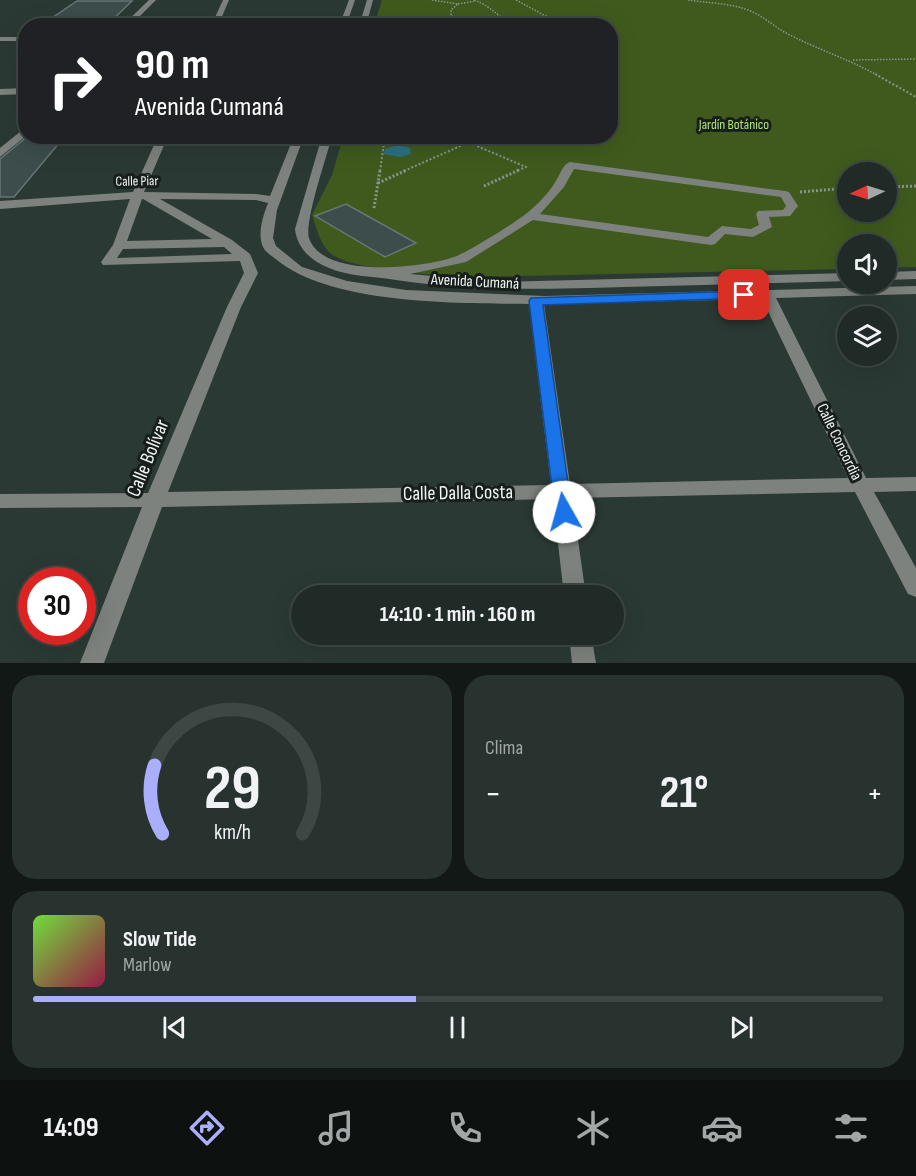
<!DOCTYPE html>
<html lang="es">
<head>
<meta charset="utf-8">
<style>
  :root { --surface:#202b27; --page:#28332f; --text:#f1f3f6; --muted:#a2a7a7; --line:#3d4744; --accent:#abaffb }
  body { margin:0; font-family:"Sofia Sans Condensed",sans-serif; background:var(--page); color:var(--text); height:100vh; display:flex; flex-direction:column; font-size:22px; white-space:nowrap }
  * { box-sizing:border-box; margin:0 }
  p { font-size:20px; color:var(--muted) }
  .icon { flex:none; width:33px; height:33px; fill:none; stroke:currentColor; stroke-width:2; stroke-linecap:round; stroke-linejoin:round }
  .map { position:relative; height:663px; overflow:hidden }
  .sheet { display:flex; flex-direction:column; gap:12px; padding:12px; background:#121815; flex:1 }
  .sheet>* { flex:none }
  .guide { position:absolute; left:18px; top:18px; width:600px; height:126px; border-radius:24px; box-shadow:0 6px 24px #0002,0 0 0 2px var(--line); background:#202124; color:#fff; overflow:hidden }
  .needle { width:39px; rotate:266deg }
  .fabs { position:absolute; left:837px; top:162px; display:grid; gap:12px }
  .fabs a { display:grid; place-items:center; width:60px; height:60px; border-radius:50%; background:var(--surface); box-shadow:0 6px 24px #0002,0 0 0 2px var(--line); font-size:30px }
  .speed { position:absolute; left:18px; top:567px; display:flex; gap:12px; font-size:30px; font-weight:700; text-align:center }
  .speed>* { display:grid; place-content:center; width:78px; height:78px; border-radius:50%; background:var(--surface); box-shadow:0 6px 24px #0002,0 0 0 2px var(--line); line-height:1 }
  .speed .limit { border:9px solid #d22; background:#fff; color:#111 }
  .pin { position:absolute; display:grid; place-items:center; width:51px; height:51px; color:#fff; margin:-26px; border-radius:12px; box-shadow:0 3px 9px #0006 }
  .me { position:absolute; width:66px; margin:-33px; rotate:353deg; stroke-linejoin:round; filter:drop-shadow(0 0 4px #0008) }
  .turn { display:flex; align-items:center; gap:21px; height:126px; padding:0 18px; font-size:27px }
  .turn .icon { width:78px; height:78px; stroke-width:2.5 }
  .turn b { display:block; font-size:42px; line-height:51px }
  .big { font-size:45px; font-weight:700; line-height:1.1 }
  .sheet .card { flex:1; display:flex; flex-direction:column; justify-content:center; gap:9px; min-width:0; padding:0 21px; border-radius:24px; background:var(--page) }
  .sheet .dial { align-items:center; gap:0 }
  .dial svg { height:156px; overflow:visible; fill:none; stroke:var(--line); stroke-width:7; stroke-linecap:round; text-anchor:middle }
  .dial text { fill:var(--text); stroke:none }
  .song { display:flex; align-items:center; gap:18px }
  .cover { width:72px; height:72px; border-radius:9px; background:linear-gradient(135deg,hsl(100 70% 55%),hsl(340 70% 35%)) }
  .played { height:6px; border-radius:3px; background:linear-gradient(90deg,var(--accent) 45%,var(--line) 45%) }
  .keys { display:flex; justify-content:space-around; direction:ltr }
  .heat { display:flex; justify-content:space-between; align-items:center; font-size:33px; direction:ltr }
  .sheet .tiles { flex:1; display:grid; gap:12px; grid-template-columns:1fr 1fr }
  .card:last-child { grid-column:span 2 }
  .trip { position:absolute; left:291px; top:585px; width:333px; height:60px; border-radius:30px; background:var(--surface); box-shadow:0 6px 24px #0002,0 0 0 2px var(--line); font-weight:700; line-height:60px; text-align:center }
  .tabs { display:flex; height:96px; justify-content:space-around; align-items:center; background:#0d1110; color:var(--muted) }
  .tabs .icon { width:42px; height:42px }
  .tabs .on { color:var(--accent) }
  .tabs b { font-size:27px; color:var(--text) }
  .map>svg:first-child { display:block }
</style>
</head>
<body>
<div class="map">
<svg width="916" height="663" viewBox="0 0 916 663">
  <rect width="100%" height="100%" fill="#2b3934"/>
  <path fill="#405a1d" fill-rule="evenodd" d="M382 0H916V267L887 268 886 244H848L847 269 469 277C440 275 348 271 329 252 320 243 316 227 312 215L332 175 343 137 610 136V26L374 25ZM848 172H886V212H848Z"/>
  <path fill="#297283" d="M388 137H413L414 139 411 142 398 145 410 148 411 154 400 157 384 154 385 149 398 145 388 142Z"/>
  <path fill="#3d4d4c" stroke="#667676" stroke-width="1.5" d="M77 1H132L106 26H40Z
    M28 136H65L14 197H0V159Z
    M346 204 416 243 385 257 315 216Z"/>
  <g fill="none" stroke-linecap="round" stroke-linejoin="round">
    <path stroke="#899490" stroke-width="1.5" stroke-dasharray="1.5 1.5" stroke-linecap="butt" d="M432 0 458 4 451 10V16L466 19 469 26
      M474 0C493 7 497 17 515 26
      M516 0 564 26
      M688 0C707 3 730 3 748 10 764 16 774 27 788 34 817 49 848 59 877 75
      M458 4 475 1
      M514 24 528 26
      M853 60 916 59"/>
    <path stroke="#899490" stroke-width="2" stroke-dasharray="2 2" stroke-linecap="butt" d="M875 74 916 97
      M470 143 526 167 516 171
      M380 171 385 136
      M404 171 483 136"/>
    <path stroke="#899490" stroke-width="3" stroke-dasharray="2 2" stroke-linecap="butt" d="M378 183 407 170
      M484 186 519 170
      M886 187 916 186
      M800 192 848 188
      M374 208 380 170"/>
    <path fill="#7d827e" fill-rule="evenodd" d="M149 0H156L130 26H122Z
      M223 0H229L218 26H211Z
      M349 0H355L346 26H339Z
      M367 0H373L366 26H359Z
      M0 37H26V41H0Z
      M26 88V94L0 95V89Z
      M26 127V136L0 157V148Z
      M158 136H168L144 192 256 194 270 196 294 136H304L277 210 273 238 276 246 302 267 347 281 406 290 545 296 916 286V294L776 298 866 478 916 477V491L874 492 916 568V597L908 594 855 492 572 498 586 596H564L553 499 162 507 104 663H80L142 507 0 508V494L148 493 227 307 244 273 240 261 103 265 101 262 113 245 130 199 0 209V201L133 192ZM142 199H143L212 239 127 241ZM160 199 256 200 268 203C263 216 257 234 263 247 266 253 272 256 277 260 332 305 459 303 529 304L551 485 168 492 241 307 258 273 250 254 232 240ZM224 247 232 254 117 258 123 249ZM762 299 848 478 570 484 544 304Z
      M322 136H332C327 156 304 222 309 238 323 280 425 268 457 256 471 250 515 223 527 213 537 205 551 191 557 179 561 173 563 164 570 162L785 191 789 192 798 206 790 216 769 217 772 227 753 237 725 234 715 244 711 245 533 220 466 262 410 274 501 282 848 273V281C773 283 698 285 624 287 546 289 473 292 396 280 374 276 350 277 329 268 311 261 297 248 295 229ZM574 169 781 197 786 206 783 210 758 211 756 214 759 225 751 229 722 226 708 237 540 214 564 187Z
      M916 271V279L886 280V272Z
      M569 634H591L596 663H572Z"/>
  </g>
  <path fill="#1a73e8" stroke="#114b97" stroke-width="1.5" d="M744 291 750 295 748 298 543 305 572 512 570 517 564 519 557 517 555 512 529 301 531 298Z"/>
  <g text-anchor="middle" dominant-baseline="central" stroke-width="6" stroke-linejoin="round" paint-order="stroke">
    <g font-size="14" fill="#afe370" stroke="#181e1c">
      <text x="734" y="124">Jardín Botánico</text>
    </g>
    <g font-size="14" fill="#eef7f4" stroke="#181e1c">
      <text transform="translate(137 181) rotate(-1)">Calle Piar</text>
    </g>
    <g font-size="16" fill="#eef7f4" stroke="#181e1c">
      <text transform="translate(475 282) rotate(3)">Avenida Cumaná</text>
      <text transform="translate(839 442) rotate(64)">Calle Concordia</text>
    </g>
    <g font-size="20" fill="#eef7f4" stroke="#181e1c">
      <text transform="translate(148 458) rotate(-68)">Calle Bolívar</text>
      <text transform="translate(458 493) rotate(-1)">Calle Dalla Costa</text>
    </g>
  </g>
</svg>
<div class="fabs">
<a><svg class="needle" viewBox="-14 -14 28 28"><path d="M0-13l5 13h-10z" fill="#e53935"/><path d="M0 13l5-13h-10z" fill="#a2a7a7"/></svg></a>
<a><svg class="icon" aria-label="sound" viewBox="0 0 24 24"><path d="M4 9h4l5-4v14l-5-4H4zM17 9q2 3 0 6"/></svg></a>
<a><svg class="icon" aria-label="layers" viewBox="0 0 24 24"><path d="M12 4l9 5-9 5-9-5zM3 14l9 5 9-5"/></svg></a>
</div>
<div class="speed"><div class="limit">30</div></div>
<div class="pin" style="left:744px;top:295px;background:#d93025"><svg class="icon" aria-label="arrive" viewBox="0 0 24 24"><path d="M6 21V4h12l-3 4 3 4H6"/></svg></div>
<svg class="me" style="left:564px;top:512px" viewBox="-20 -20 40 40"><circle r="19" fill="#fff"/><path d="M0-13L10 11 0 6-10 11z" fill="#1a73e8"/></svg>
<div class="trip">14:10 · 1 min · 160 m</div>
<div class="guide">
<div class="turn"><svg class="icon" aria-label="right" viewBox="0 0 24 24"><path d="M7 20v-9h11M14 6l5 5-5 5"/></svg><div><b>90 m</b>Avenida Cumaná</div></div>
</div>
</div>
<section class="sheet">
<div class="tiles">
<div class="card dial"><svg viewBox="0 0 100 80">
<path d="M14 69A42 42 0 1 1 86 69"/>
<path d="M14 69A42 42 0 0 1 10 34" stroke="#abaffb"/>
<text x="50" y="56" font-size="32" font-weight="700">29</text>
<text x="50" y="72" font-size="11">km/h</text>
</svg></div>
<div class="card"><p>Clima</p>
<div class="heat"><a>−</a><b class="big">21°</b><a>+</a></div>
</div>
<div class="card">
<div class="song"><i class="cover"></i><div><b>Slow Tide</b><p>Marlow</p></div></div>
<div class="played"></div>
<div class="keys"><svg class="icon" aria-label="previous" viewBox="0 0 24 24"><path d="M18 5L8 12l10 7zM5 5v14"/></svg><svg class="icon" aria-label="pause" viewBox="0 0 24 24"><path d="M8 5v14M16 5v14"/></svg><svg class="icon" aria-label="next" viewBox="0 0 24 24"><path d="M6 5l10 7-10 7zM19 5v14"/></svg></div>
</div>
</div>
</section>
<nav class="tabs">
<b>14:09</b>
<svg class="icon on" aria-label="directions" viewBox="0 0 24 24"><path d="M12 3l9 9-9 9-9-9zM9 14v-3h6M13 9l2 2-2 2"/></svg>
<svg class="icon" aria-label="music" viewBox="0 0 24 24"><path d="M9 18V5l10-2v13"/><circle cx="6" cy="18" r="3"/><circle cx="16" cy="16" r="3"/></svg>
<svg class="icon" aria-label="phone" viewBox="0 0 24 24"><path d="M5 4h4l2 5-3 2q2 4 5 5l2-3 5 2v4C11 20 4 13 5 4z"/></svg>
<svg class="icon" aria-label="climate" viewBox="0 0 24 24"><path d="M12 3v18M4 7l16 10M4 17L20 7"/></svg>
<svg class="icon" aria-label="car" viewBox="0 0 24 24"><path d="M5 17H2v-5l4-1 3-4h7l3 4 3 1v5h-3M9 17h6M6 11h13"/><circle cx="7" cy="17" r="2"/><circle cx="17" cy="17" r="2"/></svg>
<svg class="icon" aria-label="filters" viewBox="0 0 24 24"><path d="M4 7h16M4 17h16"/><circle cx="9" cy="7" r="2"/><circle cx="15" cy="17" r="2"/></svg>
</nav>
</body>
</html>
